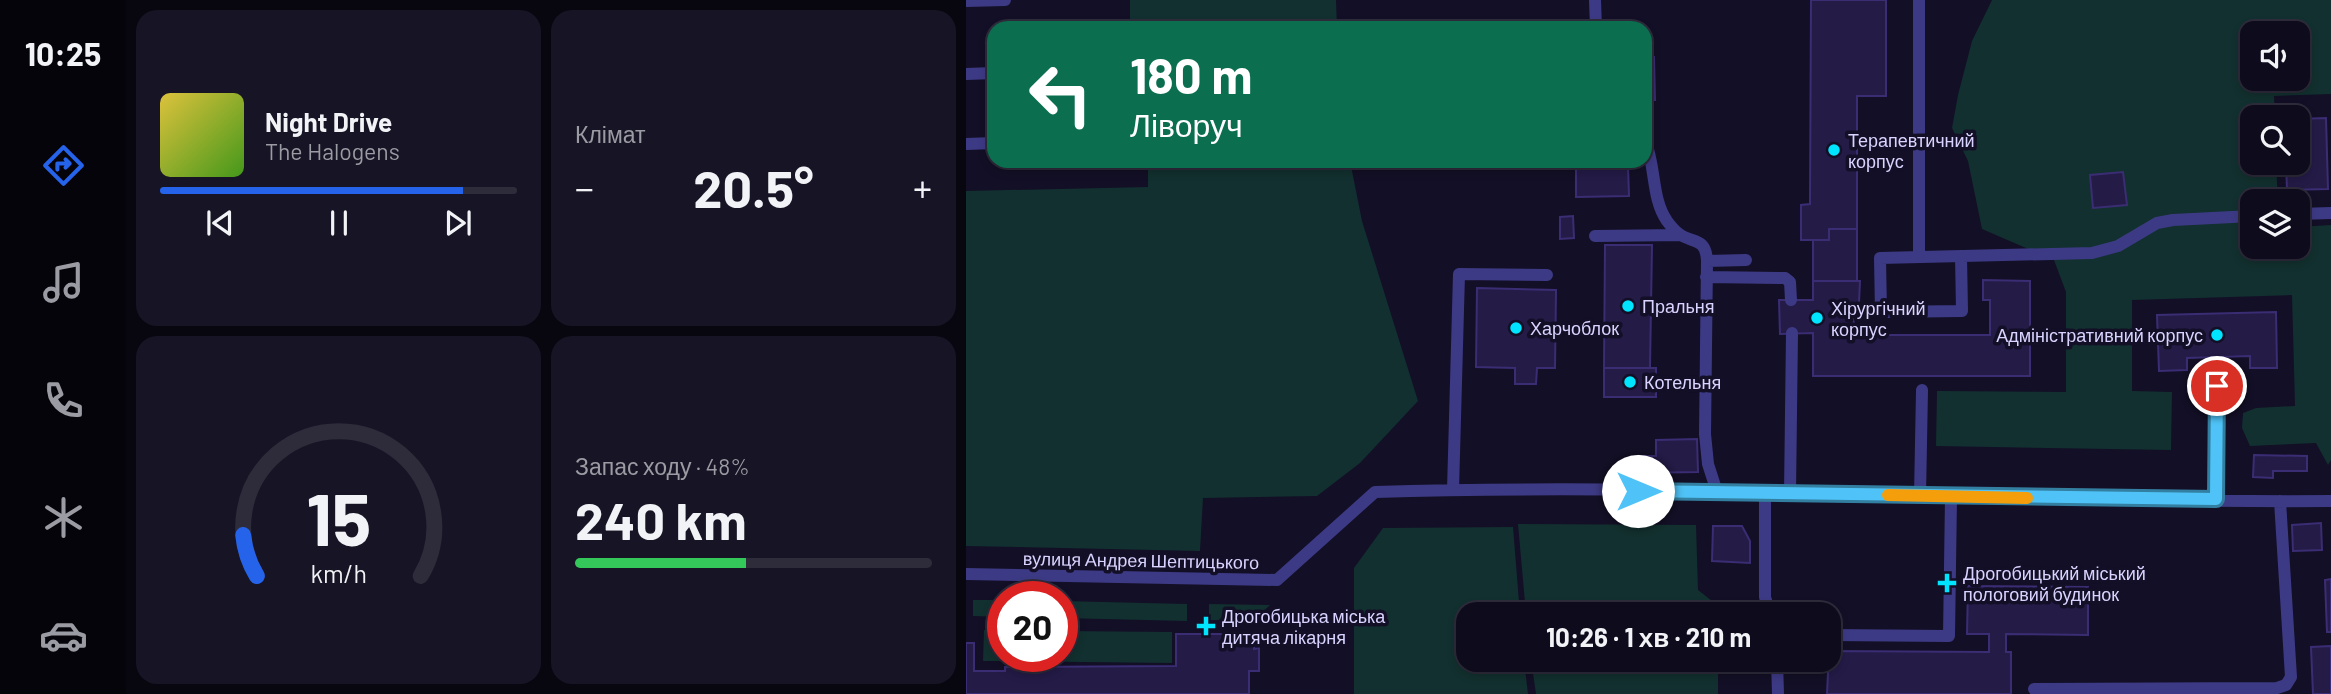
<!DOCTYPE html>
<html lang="uk">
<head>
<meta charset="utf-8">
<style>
  :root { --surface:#0e0b1c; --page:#171425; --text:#f1f3f6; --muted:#9b9ba3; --line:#2e2b3b; --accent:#2563eb }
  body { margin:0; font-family:Barlow,sans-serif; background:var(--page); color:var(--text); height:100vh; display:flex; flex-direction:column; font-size:26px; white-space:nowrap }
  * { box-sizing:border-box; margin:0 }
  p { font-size:23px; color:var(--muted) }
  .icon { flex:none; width:38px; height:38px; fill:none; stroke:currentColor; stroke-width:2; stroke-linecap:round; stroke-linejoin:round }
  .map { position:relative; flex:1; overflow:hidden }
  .sheet { display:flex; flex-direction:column; gap:10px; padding:10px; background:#08060f; width:840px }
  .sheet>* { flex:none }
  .guide { position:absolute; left:21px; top:21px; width:665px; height:147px; border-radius:21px; box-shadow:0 4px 10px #0003,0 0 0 2px var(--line); background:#0b6e4f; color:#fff; overflow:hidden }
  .controls { position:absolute; left:1274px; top:21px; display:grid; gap:14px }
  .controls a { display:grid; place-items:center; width:70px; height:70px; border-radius:14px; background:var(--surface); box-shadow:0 4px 10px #0003,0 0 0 2px var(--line); font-size:35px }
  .speed { position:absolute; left:21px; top:581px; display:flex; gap:14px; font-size:35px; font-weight:700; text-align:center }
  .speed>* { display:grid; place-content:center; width:91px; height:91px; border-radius:50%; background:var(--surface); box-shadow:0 4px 10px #0003,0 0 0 2px var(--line); line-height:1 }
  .speed .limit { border:10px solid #d22; background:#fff; color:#111 }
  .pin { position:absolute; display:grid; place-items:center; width:60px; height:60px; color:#fff; margin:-30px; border:4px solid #fff; border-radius:50%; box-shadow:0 2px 7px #0007 }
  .me { position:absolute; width:77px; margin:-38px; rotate:90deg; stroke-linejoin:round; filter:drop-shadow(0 0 5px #0008) }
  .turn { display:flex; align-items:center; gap:24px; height:147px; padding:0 28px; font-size:32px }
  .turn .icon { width:91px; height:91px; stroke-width:2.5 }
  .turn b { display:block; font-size:49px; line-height:60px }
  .big { font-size:52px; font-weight:700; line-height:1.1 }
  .sheet .tile { flex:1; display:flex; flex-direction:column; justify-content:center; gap:10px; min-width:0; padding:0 24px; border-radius:21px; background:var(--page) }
  .sheet .dial { align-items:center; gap:0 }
  .dial svg { height:182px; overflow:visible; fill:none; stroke:var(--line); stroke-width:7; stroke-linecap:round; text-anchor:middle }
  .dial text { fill:var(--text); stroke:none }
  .song { display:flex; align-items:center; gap:21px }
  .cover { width:84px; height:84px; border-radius:10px; background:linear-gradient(135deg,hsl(50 70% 55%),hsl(100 70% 35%)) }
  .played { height:7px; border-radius:4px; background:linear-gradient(90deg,var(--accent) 85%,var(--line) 85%) }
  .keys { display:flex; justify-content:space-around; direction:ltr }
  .heat { display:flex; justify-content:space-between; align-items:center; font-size:38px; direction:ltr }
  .charge { height:10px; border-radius:5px; background:linear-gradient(90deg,#34c759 48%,var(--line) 0) }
  .sheet .tiles { flex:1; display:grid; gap:10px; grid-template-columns:repeat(2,1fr) }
  .trip { position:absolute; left:490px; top:602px; width:385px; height:70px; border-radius:21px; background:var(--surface); box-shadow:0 4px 10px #0003,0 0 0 2px var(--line); font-weight:700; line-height:70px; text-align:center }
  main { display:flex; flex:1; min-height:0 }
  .dock { display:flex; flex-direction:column; width:126px; justify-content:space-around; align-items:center; background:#06040b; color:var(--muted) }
  .dock .icon { width:49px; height:49px }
  .dock .selected { color:var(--accent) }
  .dock b { font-size:32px; color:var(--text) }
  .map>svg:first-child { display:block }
</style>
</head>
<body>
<main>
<nav class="dock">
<b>10:25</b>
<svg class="icon selected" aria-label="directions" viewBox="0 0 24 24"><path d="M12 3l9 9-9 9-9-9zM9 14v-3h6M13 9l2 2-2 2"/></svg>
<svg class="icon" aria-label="music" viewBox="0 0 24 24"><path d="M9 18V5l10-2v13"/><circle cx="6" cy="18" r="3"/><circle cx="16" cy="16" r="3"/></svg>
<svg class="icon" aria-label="phone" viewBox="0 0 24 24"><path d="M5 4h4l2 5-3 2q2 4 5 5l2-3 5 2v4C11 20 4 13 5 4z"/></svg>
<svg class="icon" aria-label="climate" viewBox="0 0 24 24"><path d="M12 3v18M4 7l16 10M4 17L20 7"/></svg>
<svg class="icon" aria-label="car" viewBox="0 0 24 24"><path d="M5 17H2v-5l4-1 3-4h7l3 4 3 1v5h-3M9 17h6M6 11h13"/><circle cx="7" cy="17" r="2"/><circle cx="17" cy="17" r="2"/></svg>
</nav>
<section class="sheet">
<div class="tiles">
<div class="tile">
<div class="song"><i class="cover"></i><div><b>Night Drive</b><p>The Halogens</p></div></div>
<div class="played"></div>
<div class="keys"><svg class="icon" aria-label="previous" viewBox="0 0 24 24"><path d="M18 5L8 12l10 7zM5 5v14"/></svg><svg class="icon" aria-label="pause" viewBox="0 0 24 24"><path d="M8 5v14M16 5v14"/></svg><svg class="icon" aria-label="next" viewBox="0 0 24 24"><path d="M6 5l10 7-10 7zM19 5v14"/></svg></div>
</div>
<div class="tile"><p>Клімат</p>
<div class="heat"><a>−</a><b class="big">20.5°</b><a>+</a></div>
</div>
<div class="tile dial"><svg viewBox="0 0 100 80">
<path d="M14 69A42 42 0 1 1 86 69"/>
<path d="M14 69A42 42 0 0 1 8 51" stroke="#2563eb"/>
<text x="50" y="56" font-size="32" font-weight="700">15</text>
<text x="50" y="72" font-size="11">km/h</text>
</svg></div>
<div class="tile"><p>Запас ходу · 48%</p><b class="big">240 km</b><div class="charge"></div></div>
</div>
</section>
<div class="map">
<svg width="1365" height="694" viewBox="0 0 1365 694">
  <rect width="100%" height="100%" fill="#130f26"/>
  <path fill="#12302f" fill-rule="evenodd" d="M164 0H370L371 28H164Z
    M1026 0H1365V94L1308 96 1309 117H1286V163H1310L1312 201H1286V247H1332V227L1365 225V460L1362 465 1350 443 1284 446 1276 428 1277 413 1290 408 1329 406 1326 295 1166 300V391L1206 392 1205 450 970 446 971 391 1100 392V292L1088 260 1016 229 1002 161 986 128 992 95 1006 41ZM1286 33H1332V79H1286Z
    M182 161H384L396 221 452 401 394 463 351 496 237 498 234 551 0 546V191L182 187Z
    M552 524 730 525 732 590 750 604V614H560Z
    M547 527 554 614H502V660H558L562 694H388V568L417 528Z
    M7 600H37V617L7 616Z
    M96 601 221 604V621L96 618Z
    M243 604 304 605 288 620H243Z
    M18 630H37V656H96V631L206 632V663L17 661Z
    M565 660H752V694H570Z"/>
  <path fill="#241b47" stroke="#3b2d73" stroke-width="2" d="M845 0H920V96H891V229H863V240H835V205L844 204Z
    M688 57 689 100H679V58Z
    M1360 118 1362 189 1321 190 1320 163H1332V119Z
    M662 166 663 196 610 197V167Z
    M1157 172 1161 205 1127 208 1124 175Z
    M607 216 608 238 594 239V217Z
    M863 229H891V281H847V240H863Z
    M639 245H686L684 368H638Z
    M1017 280 1064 281V376H847V333L814 334 813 300H847V281H894L893 303H888V335H1024V300H1017Z
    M511 288 590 290 589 368H571L570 384H549V368L510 367Z
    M1310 312 1311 368H1284V356L1221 358V370L1193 371 1191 315Z
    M638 368H690V397H638Z
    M731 439 732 472 669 473V456H690V440Z
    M1288 455 1341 456V471H1307V478L1287 477Z
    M1355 523 1356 550 1327 551 1326 525Z
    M747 526H776L784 541V563L746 561Z
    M1365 579V632H1361L1359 580Z
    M1002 586 1122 587V635L1040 634V652H1045V694H861L863 651 1023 652V634H1001Z
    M210 634H288V649L293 648V671H283V694H0V643H8V671H39V667L210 666Z
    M1365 646V694H1347L1345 647Z"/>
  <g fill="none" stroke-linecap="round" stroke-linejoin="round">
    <path stroke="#3d3a85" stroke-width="12" d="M629 0 630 28
      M953 0V257
      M0 1 39 0
      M0 74 28 73
      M679 141C690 165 685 198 701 221 704 225 708 230 712 233 725 244 740 236 741 261
      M0 144 28 143
      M1332 214 1365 213
      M629 236 714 235
      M995 256 996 311 915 312 914 258 1126 253 1152 246 1191 223 1207 220 1286 216
      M740 277 819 278 824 282 825 300
      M487 490 493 274 581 275
      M751 492 742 464 739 434 741 261 780 260
      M799 493V597L804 614
      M824 493 826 333
      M954 496 956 390
      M1250 499 1252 374
      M0 574 311 580 409 492C727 482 1046 503 1365 501
      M863 635 983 636 985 497
      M811 660 812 694
      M1068 689 1311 688 1320 685 1325 677 1314 501"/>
  </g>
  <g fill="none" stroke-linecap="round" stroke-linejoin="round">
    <g stroke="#337fa1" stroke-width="18">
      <path id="route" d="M672 491 1250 499 1251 386"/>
    </g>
    <use href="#route" stroke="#4fc3f7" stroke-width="12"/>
    <path stroke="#f59e0b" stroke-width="12" d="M922 495 1061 498"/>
  </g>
  <g fill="#00e5ff" stroke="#130f26" stroke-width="2.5">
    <circle cx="868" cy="150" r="7"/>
    <circle cx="662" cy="306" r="7"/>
    <circle cx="851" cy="318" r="7"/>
    <circle cx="550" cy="328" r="7"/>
    <circle cx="1251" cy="335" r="7"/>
    <circle cx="664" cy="382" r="7"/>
    <path d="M977.5 572.5h7v7h7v7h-7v7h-7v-7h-7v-7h7z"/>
    <path d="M236.5 615.5h7v7h7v7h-7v7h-7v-7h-7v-7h7z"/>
  </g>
  <g text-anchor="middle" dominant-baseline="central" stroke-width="7" stroke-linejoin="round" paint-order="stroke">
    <g font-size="18" fill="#d9d4ff" stroke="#130f26" text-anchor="start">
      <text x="882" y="140">Терапевтичний<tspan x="882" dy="21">корпус</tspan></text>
      <text x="676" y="306">Пральня</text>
      <text x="865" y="308">Хірургічний<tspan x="865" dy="21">корпус</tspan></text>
      <text x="564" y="328">Харчоблок</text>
      <text x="1237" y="335" text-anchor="end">Адміністративний корпус</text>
      <text x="678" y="382">Котельня</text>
      <text x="997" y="573">Дрогобицький міський<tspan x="997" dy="21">пологовий будинок</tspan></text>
      <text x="256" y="616">Дрогобицька міська<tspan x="256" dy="21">дитяча лікарня</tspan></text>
    </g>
    <g font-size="18" fill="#d9d4ff" stroke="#130f26">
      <text transform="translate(175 560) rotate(1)">вулиця Андрея Шептицького</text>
    </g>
  </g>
</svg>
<div class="controls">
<a><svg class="icon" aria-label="sound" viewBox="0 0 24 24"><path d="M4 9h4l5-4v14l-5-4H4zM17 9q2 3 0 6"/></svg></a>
<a><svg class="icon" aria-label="search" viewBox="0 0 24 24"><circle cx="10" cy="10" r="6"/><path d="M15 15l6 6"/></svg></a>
<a><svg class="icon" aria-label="layers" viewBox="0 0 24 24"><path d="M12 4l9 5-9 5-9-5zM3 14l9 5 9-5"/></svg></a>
</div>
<div class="speed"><div class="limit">20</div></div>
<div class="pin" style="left:1251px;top:386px;background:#d93025"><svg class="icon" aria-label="arrive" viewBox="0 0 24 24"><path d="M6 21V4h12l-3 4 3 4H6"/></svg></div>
<svg class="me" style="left:672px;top:491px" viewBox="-20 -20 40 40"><circle r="19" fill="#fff"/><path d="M0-13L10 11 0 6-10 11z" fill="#4fc3f7"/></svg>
<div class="trip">10:26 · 1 хв · 210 m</div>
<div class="guide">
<div class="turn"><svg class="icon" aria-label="left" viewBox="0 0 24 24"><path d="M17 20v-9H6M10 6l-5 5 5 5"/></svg><div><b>180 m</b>Ліворуч</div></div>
</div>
</div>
</main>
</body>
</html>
